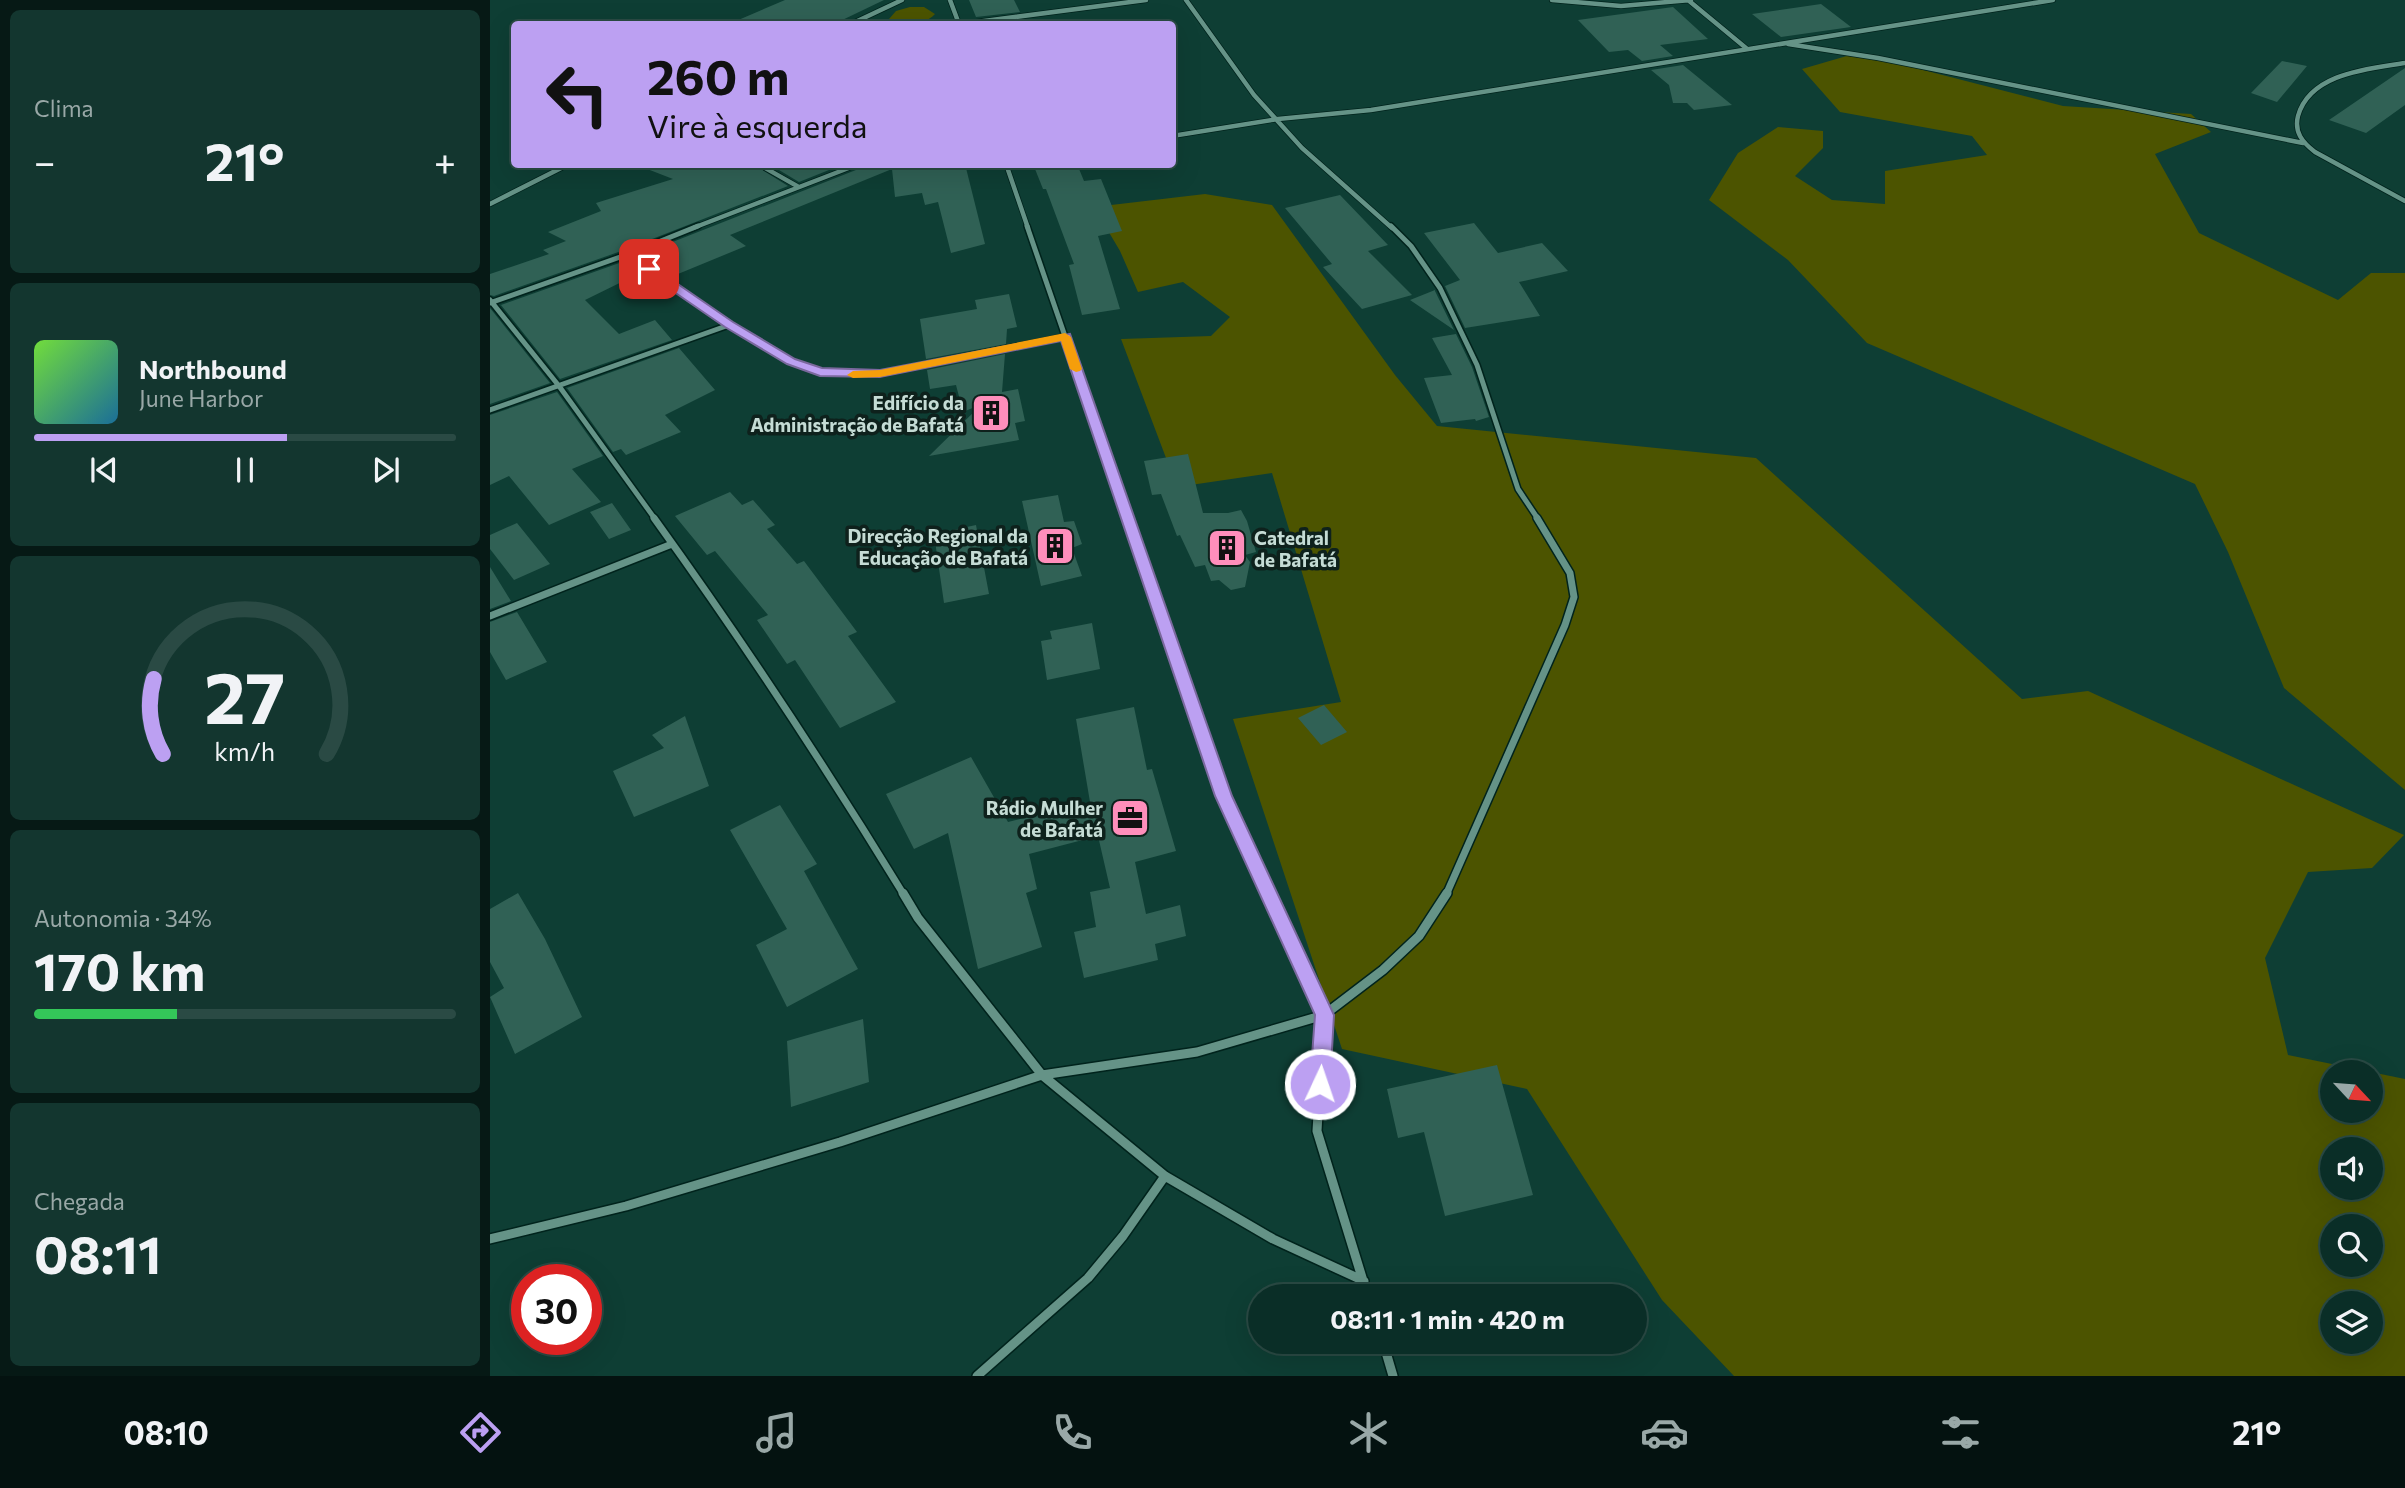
<!DOCTYPE html>
<html lang="pt">
<head>
<meta charset="utf-8">
<style>
  :root { --surface:#0a2e27; --page:#13362f; --text:#f1f3f6; --muted:#99a8a7; --line:#2a4a44; --accent:#bca0f2 }
  body { margin:0; font-family:Commissioner,sans-serif; background:var(--page); color:var(--text); height:100vh; display:flex; flex-direction:column; font-size:26px; white-space:nowrap }
  * { box-sizing:border-box; margin:0 }
  p { font-size:23px; color:var(--muted) }
  .icon { flex:none; width:38px; height:38px; fill:none; stroke:currentColor; stroke-width:2; stroke-linecap:round; stroke-linejoin:round }
  .map { position:relative; flex:1; overflow:hidden }
  .sheet { display:flex; flex-direction:column; gap:10px; padding:10px; background:#061915; width:490px }
  .sheet>* { flex:none }
  .hud { position:absolute; left:21px; top:21px; width:665px; height:147px; border-radius:7px; box-shadow:0 7px 28px #0002,0 0 0 2px var(--line); background:#bca0f2; color:#111; overflow:hidden }
  .needle { width:46px; rotate:116deg }
  .fabs { position:absolute; left:1830px; top:1060px; display:grid; gap:14px }
  .fabs a { display:grid; place-items:center; width:63px; height:63px; border-radius:50%; background:var(--surface); box-shadow:0 7px 28px #0002,0 0 0 2px var(--line); font-size:35px }
  .speed { position:absolute; left:21px; top:1264px; display:flex; gap:14px; font-size:35px; font-weight:700; text-align:center }
  .speed>* { display:grid; place-content:center; width:91px; height:91px; border-radius:50%; background:var(--surface); box-shadow:0 7px 28px #0002,0 0 0 2px var(--line); line-height:1 }
  .speed .limit { border:10px solid #d22; background:#fff; color:#111 }
  .pin { position:absolute; display:grid; place-items:center; width:60px; height:60px; color:#fff; margin:-30px; border-radius:14px; box-shadow:0 4px 10px #0006 }
  .me { position:absolute; width:77px; margin:-38px; rotate:3deg; stroke-linejoin:round; filter:drop-shadow(0 0 5px #0008) }
  .turn { display:flex; align-items:center; gap:24px; height:147px; padding:0 21px; font-size:32px }
  .turn .icon { width:91px; height:91px; stroke-width:2.5 }
  .turn b { display:block; font-size:49px; line-height:60px }
  .big { font-size:52px; font-weight:700; line-height:1.1 }
  .sheet .tile { flex:1; display:flex; flex-direction:column; justify-content:center; gap:10px; min-width:0; padding:0 24px; border-radius:10px; background:var(--page) }
  .sheet .dial { align-items:center; gap:0 }
  .dial svg { height:182px; overflow:visible; fill:none; stroke:var(--line); stroke-width:7; stroke-linecap:round; text-anchor:middle }
  .dial text { fill:var(--text); stroke:none }
  .song { display:flex; align-items:center; gap:21px }
  .cover { width:84px; height:84px; border-radius:10px; background:linear-gradient(135deg,hsl(100 70% 55%),hsl(200 70% 35%)) }
  .played { height:7px; border-radius:4px; background:linear-gradient(90deg,var(--accent) 60%,var(--line) 60%) }
  .keys { display:flex; justify-content:space-around; direction:ltr }
  .heat { display:flex; justify-content:space-between; align-items:center; font-size:38px; direction:ltr }
  .charge { height:10px; border-radius:5px; background:linear-gradient(90deg,#34c759 34%,var(--line) 0) }
  .trip { position:absolute; left:758px; top:1284px; width:399px; height:70px; border-radius:35px; background:var(--surface); box-shadow:0 7px 28px #0002,0 0 0 2px var(--line); font-weight:700; line-height:70px; text-align:center }
  .menu { display:flex; height:112px; justify-content:space-around; align-items:center; background:#041210; color:var(--muted) }
  .menu .icon { width:49px; height:49px }
  .menu .current { color:var(--accent) }
  .menu b { font-size:32px; color:var(--text) }
  main { display:flex; flex:1; min-height:0 }
  .map>svg:first-child { display:block }
</style>
</head>
<body>
<main>
<section class="sheet">
<div class="tile"><p>Clima</p>
<div class="heat"><a>−</a><b class="big">21°</b><a>+</a></div>
</div>
<div class="tile">
<div class="song"><i class="cover"></i><div><b>Northbound</b><p>June Harbor</p></div></div>
<div class="played"></div>
<div class="keys"><svg class="icon" aria-label="previous" viewBox="0 0 24 24"><path d="M18 5L8 12l10 7zM5 5v14"/></svg><svg class="icon" aria-label="pause" viewBox="0 0 24 24"><path d="M8 5v14M16 5v14"/></svg><svg class="icon" aria-label="next" viewBox="0 0 24 24"><path d="M6 5l10 7-10 7zM19 5v14"/></svg></div>
</div>
<div class="tile dial"><svg viewBox="0 0 100 80">
<path d="M14 69A42 42 0 1 1 86 69"/>
<path d="M14 69A42 42 0 0 1 10 36" stroke="#bca0f2"/>
<text x="50" y="56" font-size="32" font-weight="700">27</text>
<text x="50" y="72" font-size="11">km/h</text>
</svg></div>
<div class="tile"><p>Autonomia · 34%</p><b class="big">170 km</b><div class="charge"></div></div>
<div class="tile"><p>Chegada</p><b class="big">08:11</b></div>
</section>
<div class="map">
<svg width="1915" height="1376" viewBox="0 0 1915 1376">
  <rect width="100%" height="100%" fill="#0e3e34"/>
  <path fill="#4c5400" fill-rule="evenodd" d="M420 7H434L445 14C434 26 412 28 399 19L406 11Z
    M1367 53 1573 106 1701 114 1721 132 1665 154 1709 233 1848 300 1881 273H1915V790L1794 688 1738 552 1705 484 1377 343 1298 260 1219 200 1248 153 1288 127 1333 131V148L1305 176 1342 200 1395 204V171L1497 155 1482 136 1350 112 1312 69Z
    M715 194 782 205 905 375 947 426 1266 458 1532 699 1598 691 1914 835 1882 868 1818 872 1775 958 1798 1055 1915 1079V1376H1244L1172 1300 1037 1089 852 1049 743 719 851 702 782 473 687 487 631 339 721 336 740 317 693 282 648 292 630 251 604 207ZM1843 1073H1881V1111H1843ZM1843 1150H1881V1188H1843ZM1843 1227H1881V1265H1843ZM1843 1304H1881V1342H1843Z"/>
  <path fill="#306155" d="M295 0H394L344 24H239Z
    M479 0H524L530 12 486 17Z
    M1331 4 1361 27 1291 37 1262 14Z
    M1183 7 1218 39 1170 45 1183 56 1152 61 1138 50 1119 52 1088 20Z
    M1792 61 1817 66 1787 102 1761 93Z
    M1193 65 1242 105 1204 110 1197 103H1183L1179 85 1161 70Z
    M1915 68V105L1876 133 1839 120Z
    M152 164H263L298 186 134 250 4 296 0 295V274L59 254 53 250 76 241 58 232 111 211 106 203 183 179 152 167Z
    M279 164H354L309 182Z
    M374 164H475L495 244 461 253 448 202 435 205 432 193 405 197 402 169 240 235 256 246 188 274 173 262 163 267 147 256 371 168Z
    M543 164H587L594 181 611 179 632 231 608 236 630 309 592 315 579 265 584 264 556 189H553Z
    M850 195 898 245 878 251 922 295 872 309 833 267 842 264 795 208Z
    M984 223 1008 253 1052 243 1078 271 1029 282 1050 316 975 328 955 286 970 280 934 233Z
    M135 261 152 272 95 300 129 334 165 320 182 340 70 379 11 305Z
    M945 290V291L964 330 920 300Z
    M519 294 527 327 517 329 516 344 436 359 430 319 487 309 485 300Z
    M0 308 60 383 0 404Z
    M966 334 982 367 999 417 986 421 985 419 951 423 934 378 962 375 942 338Z
    M189 348 225 390 175 415 191 432 136 455 131 449 123 452 77 388Z
    M515 354 512 392 528 389 535 421 525 423 529 440 439 456 492 404 473 412 466 385 440 389 437 370Z
    M67 392 113 456 82 469 111 502 59 525 19 476 0 485V415Z
    M698 454 713 513H738L751 510 757 521 766 552 755 555 760 562 755 587 741 590 729 580 721 581 715 565 705 567 690 535 687 536 671 494 662 495 654 461Z
    M240 492 252 505 263 500 285 525 277 529 307 564 314 561 367 632 358 636 406 702 350 728 305 660 297 664 267 620 278 615 225 551 217 555 185 516Z
    M568 495 574 522 584 521 592 544 582 548 592 576 551 586 532 501Z
    M122 503 141 530 119 539 100 512Z
    M27 523 60 564 24 580 0 549V535Z
    M486 525 499 594 454 603 444 534Z
    M0 567 21 601 0 609Z
    M27 612 57 662 16 680 0 652V622Z
    M602 623 610 669 557 680 551 641 562 639 560 631Z
    M834 705 857 732 831 745 808 718Z
    M644 707 657 770 662 769 686 851 645 862 656 914 690 905 696 936 665 944 668 960 594 978 584 932 606 927 600 892 620 888 608 836 539 854 547 889 536 893 552 947 488 969 458 833 424 849 396 794 481 757 518 822 600 802 586 719Z
    M195 716 219 786 144 817 123 771 174 748 162 735Z
    M290 805 327 864 314 871 368 969 297 1007 266 945 297 929 240 830Z
    M28 893 55 939 92 1017 25 1054 0 997 14 988 0 962V909Z
    M373 1019 379 1082 301 1107 297 1041Z
    M1007 1065 1043 1195 955 1216 934 1132 908 1138 897 1089Z"/>
  <g fill="none" stroke-linecap="round" stroke-linejoin="round">
    <g stroke="#00231c" stroke-width="6">
      <path id="minor-far3" d="M460 0 469 24
        M696 0 764 95 812 148 902 228
        M1062 0 1131 6 1201 0
        M1198 0 1256 48
        M361 24 412 0
        M471 24 656 0
        M1298 44 1388 58 1813 143
        M1915 63C1878 69 1820 73 1808 116 1804 132 1812 142 1825 152L1915 201
        M682 136 788 119 881 110 1563 0
        M268 164 307 186
        M516 164 538 228
        M0 204 79 164
        M203 228 369 164"/>
    </g>
    <g stroke="#00231c" stroke-width="8">
      <path id="minor-far2" d="M537 226 638 519
        M901 226 921 246 950 288 987 365 1028 489 1048 519
        M136 255 239 325 301 361 330 372 390 374 575 337
        M0 300 69 386 165 519
        M0 303 136 255 208 226
        M0 410 239 325"/>
    </g>
    <g stroke="#00231c" stroke-width="10">
      <path id="minor-far1" d="M164 518C252 640 335 766 414 895
        M638 518 733 795 779 895
        M0 616 182 544
        M956 895 1075 625 1084 597 1080 573 1047 518"/>
    </g>
    <g stroke="#00231c" stroke-width="12">
      <path id="minor" d="M413 893 428 918 552 1075 675 1176 783 1239 874 1281
        M778 893 834 1015 827 1131 878 1297
        M0 1239 136 1206 350 1142 552 1075 707 1052 834 1015 893 970 929 936 957 893
        M893 1342 903 1376
        M487 1376 598 1278 633 1236 675 1176"/>
    </g>
    <use href="#minor-far3" stroke="#659387" stroke-width="4.5"/>
    <use href="#minor-far2" stroke="#659387" stroke-width="5"/>
    <use href="#minor-far1" stroke="#659387" stroke-width="7"/>
    <use href="#minor" stroke="#659387" stroke-width="9"/>
  </g>
  <path fill="#bca0f2" stroke="#7a689d" stroke-width="2" d="M155 267H163L243 322 305 359 332 368 390 370 580 334 742 796 844 1015 840 1084 837 1091 830 1094 823 1091 820 1084 825 1015 725 796 571 341 390 377 330 376 297 364 235 327 155 272Z"/>
  <path fill="#f59e0b" d="M575 333 581 337 592 369 590 371 586 372 580 369 571 341 390 377 363 378 357 375 363 371 390 370Z"/>
  <defs>
    <g id="building-square" transform="scale(2.0125)"><rect x="-9" y="-9" width="18" height="18" rx="4" fill="#ff8ebb" stroke="#0e211c"/><path d="M-4-6H4V6H1V3H-1V6H-4ZM-2.5-4.3h1.7v1.8h-1.7ZM.8-4.3h1.7v1.8H.8ZM-2.5-1h1.7V.8h-1.7ZM.8-1h1.7V.8H.8Z" fill="#111"/></g>
    <g id="office-square" transform="scale(2.0125)"><rect x="-9" y="-9" width="18" height="18" rx="4" fill="#ff8ebb" stroke="#0e211c"/><path d="M-6-3h4V-5.5h4V-3h4V5H-6ZM-1-4.5V-3h2v-1.5ZM-6 0V1H6V0Z" fill="#111"/></g>
  </defs>
  <g fill-rule="evenodd">
    <use href="#building-square" x="501" y="413"/>
    <use href="#building-square" x="565" y="546"/>
    <use href="#building-square" x="737" y="548"/>
    <use href="#office-square" x="640" y="818"/>
  </g>
  <g text-anchor="middle" dominant-baseline="central" stroke-width="7" stroke-linejoin="round" paint-order="stroke">
    <g font-size="19" font-weight="bold" fill="#c5dcd5" stroke="#0e211c" text-anchor="end">
      <text x="474" y="402">Edifício da<tspan x="474" dy="22">Administração de Bafatá</tspan></text>
      <text x="538" y="535">Direcção Regional da<tspan x="538" dy="22">Educação de Bafatá</tspan></text>
      <text x="764" y="537" text-anchor="start">Catedral<tspan x="764" dy="22">de Bafatá</tspan></text>
      <text x="613" y="807">Rádio Mulher<tspan x="613" dy="22">de Bafatá</tspan></text>
    </g>
  </g>
</svg>
<div class="fabs">
<a><svg class="needle" viewBox="-14 -14 28 28"><path d="M0-13l5 13h-10z" fill="#e53935"/><path d="M0 13l5-13h-10z" fill="#99a8a7"/></svg></a>
<a><svg class="icon" aria-label="sound" viewBox="0 0 24 24"><path d="M4 9h4l5-4v14l-5-4H4zM17 9q2 3 0 6"/></svg></a>
<a><svg class="icon" aria-label="search" viewBox="0 0 24 24"><circle cx="10" cy="10" r="6"/><path d="M15 15l6 6"/></svg></a>
<a><svg class="icon" aria-label="layers" viewBox="0 0 24 24"><path d="M12 4l9 5-9 5-9-5zM3 14l9 5 9-5"/></svg></a>
</div>
<div class="speed"><div class="limit">30</div></div>
<div class="pin" style="left:159px;top:269px;background:#d93025"><svg class="icon" aria-label="arrive" viewBox="0 0 24 24"><path d="M6 21V4h12l-3 4 3 4H6"/></svg></div>
<svg class="me" style="left:830px;top:1084px" viewBox="-20 -20 40 40"><circle r="17" fill="#bca0f2" stroke="#fff" stroke-width="3"/><path d="M0-11L8 9 0 5-8 9z" fill="#fff"/></svg>
<div class="trip">08:11 · 1 min · 420 m</div>
<div class="hud">
<div class="turn"><svg class="icon" aria-label="left" viewBox="0 0 24 24"><path d="M17 20v-9H6M10 6l-5 5 5 5"/></svg><div><b>260 m</b>Vire à esquerda</div></div>
</div>
</div>
</main>
<nav class="menu">
<b>08:10</b>
<svg class="icon current" aria-label="directions" viewBox="0 0 24 24"><path d="M12 3l9 9-9 9-9-9zM9 14v-3h6M13 9l2 2-2 2"/></svg>
<svg class="icon" aria-label="music" viewBox="0 0 24 24"><path d="M9 18V5l10-2v13"/><circle cx="6" cy="18" r="3"/><circle cx="16" cy="16" r="3"/></svg>
<svg class="icon" aria-label="phone" viewBox="0 0 24 24"><path d="M5 4h4l2 5-3 2q2 4 5 5l2-3 5 2v4C11 20 4 13 5 4z"/></svg>
<svg class="icon" aria-label="climate" viewBox="0 0 24 24"><path d="M12 3v18M4 7l16 10M4 17L20 7"/></svg>
<svg class="icon" aria-label="car" viewBox="0 0 24 24"><path d="M5 17H2v-5l4-1 3-4h7l3 4 3 1v5h-3M9 17h6M6 11h13"/><circle cx="7" cy="17" r="2"/><circle cx="17" cy="17" r="2"/></svg>
<svg class="icon" aria-label="filters" viewBox="0 0 24 24"><path d="M4 7h16M4 17h16"/><circle cx="9" cy="7" r="2"/><circle cx="15" cy="17" r="2"/></svg>
<b>21°</b>
</nav>
</body>
</html>
